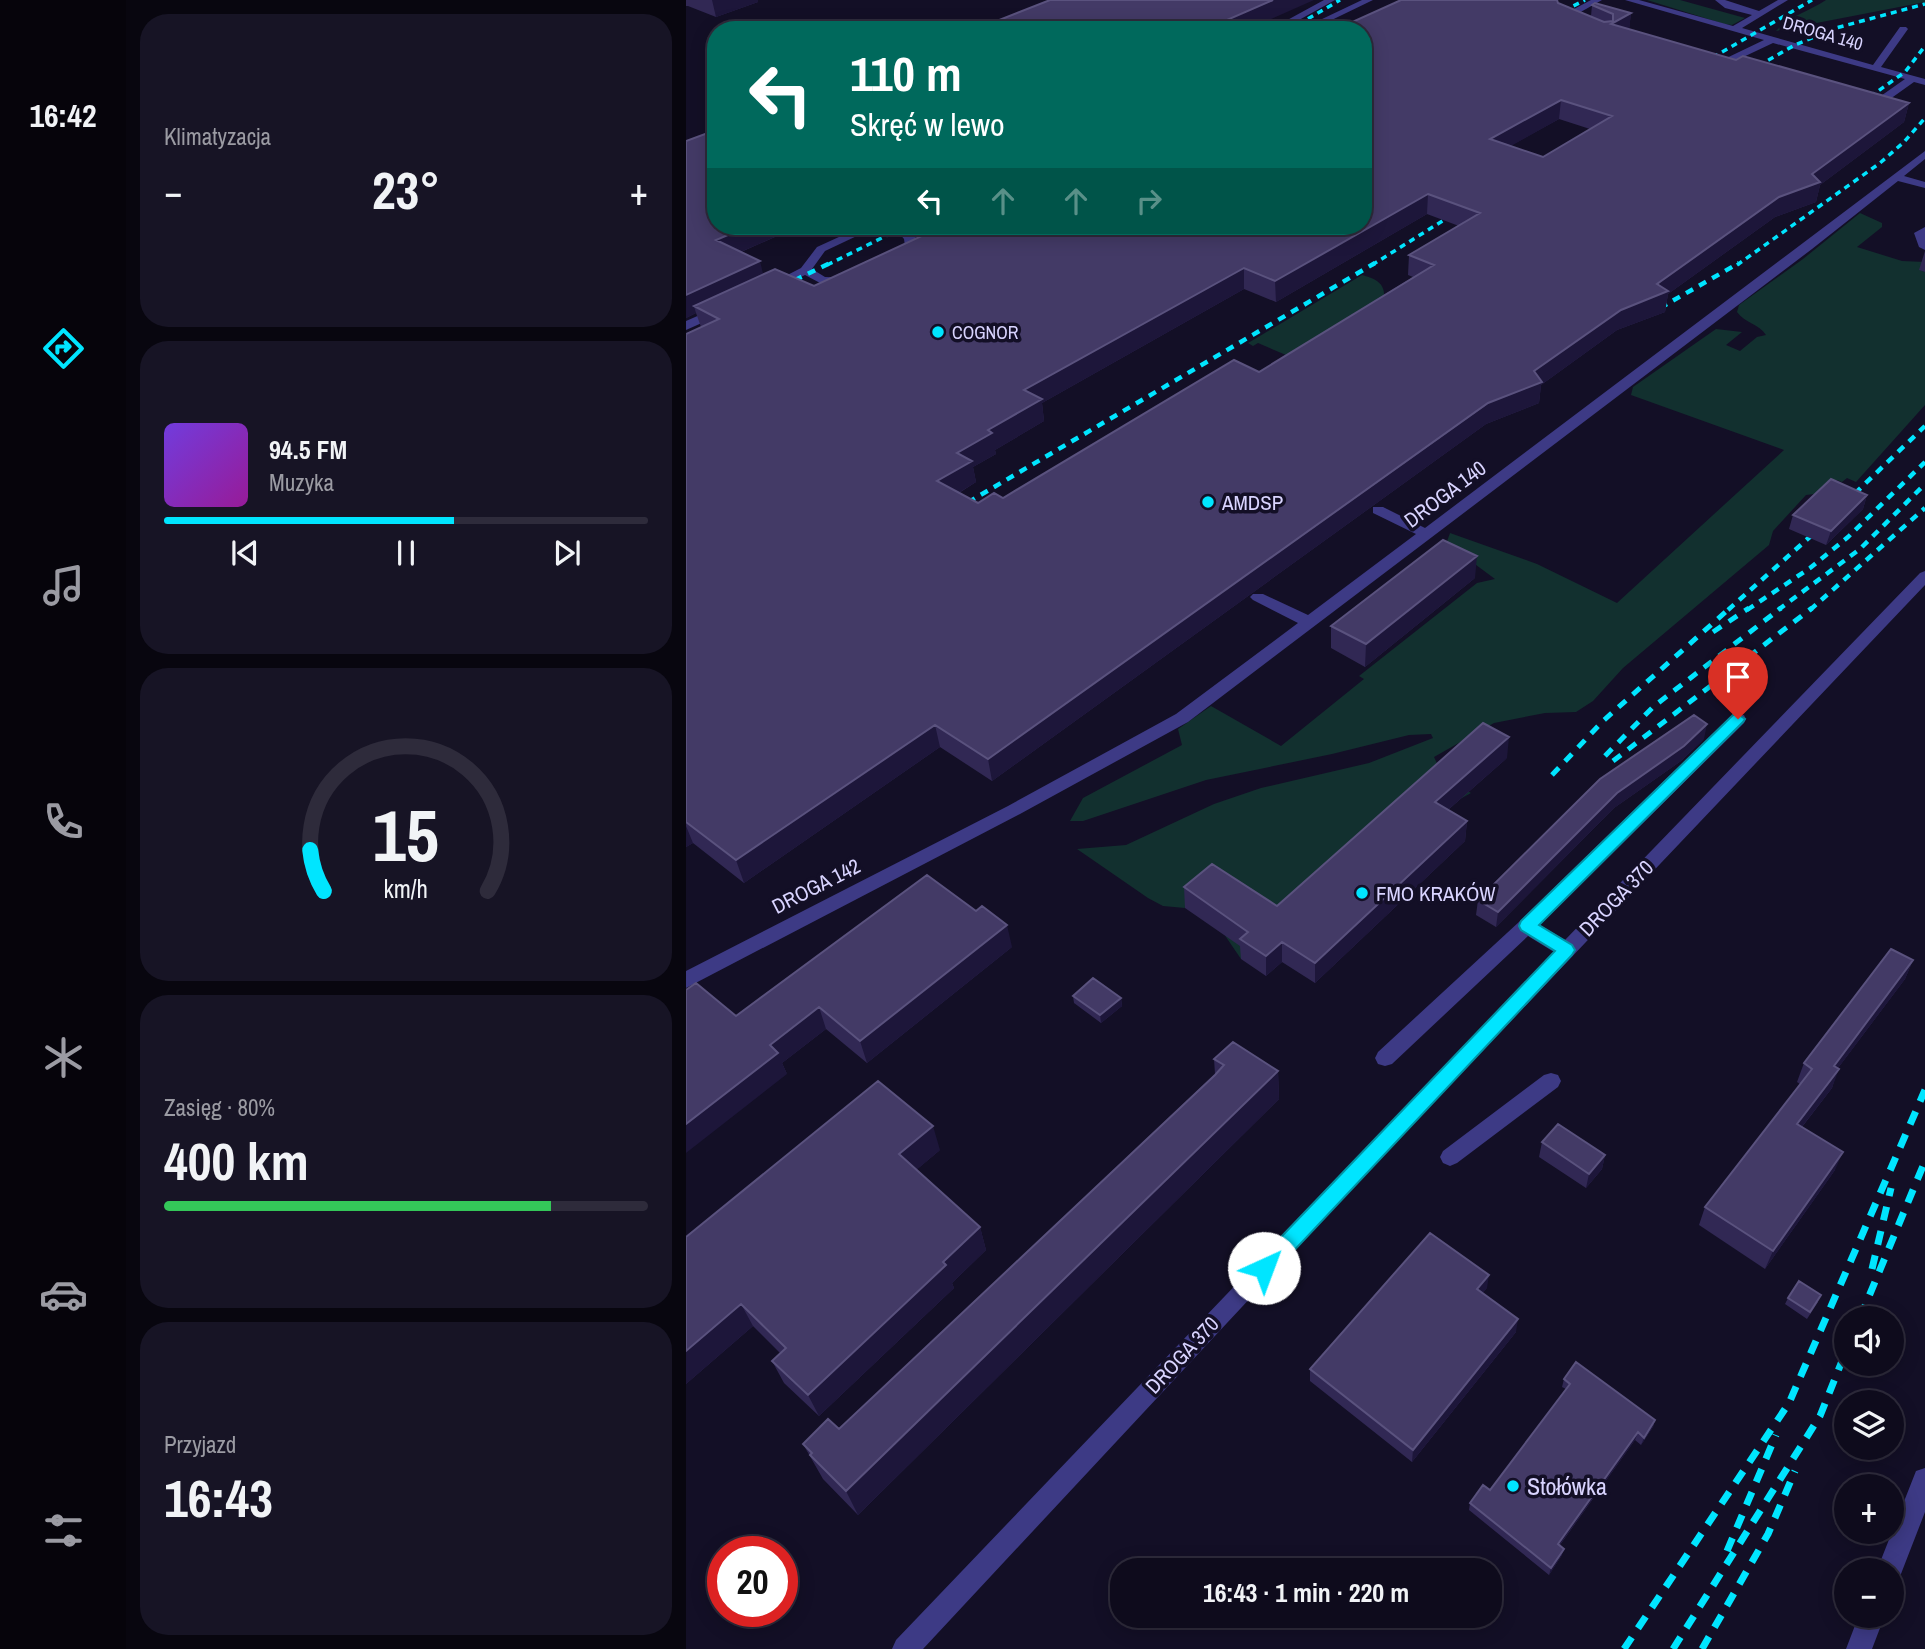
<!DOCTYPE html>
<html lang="pl">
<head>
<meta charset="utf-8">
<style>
  :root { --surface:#0e0b1c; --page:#171425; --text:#f1f3f6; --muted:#9b9ba3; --line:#2e2b3b; --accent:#00e5ff }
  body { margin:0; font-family:"Archivo Narrow",sans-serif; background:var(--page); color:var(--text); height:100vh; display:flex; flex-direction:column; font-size:26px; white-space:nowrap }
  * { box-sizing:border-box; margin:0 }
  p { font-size:23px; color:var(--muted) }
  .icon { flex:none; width:38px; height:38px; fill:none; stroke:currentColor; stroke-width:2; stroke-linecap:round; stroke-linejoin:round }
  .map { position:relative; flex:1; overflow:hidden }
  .details { display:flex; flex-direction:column; gap:14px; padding:14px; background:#08060f; width:560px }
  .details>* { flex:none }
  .hud { position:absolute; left:21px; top:21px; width:665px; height:214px; border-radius:28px; box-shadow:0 4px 18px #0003,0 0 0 2px var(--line); background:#00695c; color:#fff; overflow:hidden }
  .tools { position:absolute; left:1148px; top:1306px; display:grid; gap:14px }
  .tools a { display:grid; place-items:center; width:70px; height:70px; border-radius:50%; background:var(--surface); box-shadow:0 4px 18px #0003,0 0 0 2px var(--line); font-size:35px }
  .speed { position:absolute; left:21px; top:1536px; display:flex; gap:14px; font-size:35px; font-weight:700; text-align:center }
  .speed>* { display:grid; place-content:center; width:91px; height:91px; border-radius:50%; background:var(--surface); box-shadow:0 4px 18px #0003,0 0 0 2px var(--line); line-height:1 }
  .speed .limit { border:10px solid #d22; background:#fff; color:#111 }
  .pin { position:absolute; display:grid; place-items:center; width:60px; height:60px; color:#fff; margin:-72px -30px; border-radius:50% 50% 50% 0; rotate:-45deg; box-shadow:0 0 7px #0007 }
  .pin .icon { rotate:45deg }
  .me { position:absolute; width:77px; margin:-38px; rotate:43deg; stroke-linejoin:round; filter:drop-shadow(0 0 5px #0008) }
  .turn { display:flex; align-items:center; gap:24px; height:147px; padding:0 28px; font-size:32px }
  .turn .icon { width:91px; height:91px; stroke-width:2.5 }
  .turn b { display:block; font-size:49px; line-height:60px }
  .lanes { display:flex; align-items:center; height:66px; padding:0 28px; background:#0003; justify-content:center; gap:35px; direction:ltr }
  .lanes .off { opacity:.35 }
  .big { font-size:52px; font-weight:800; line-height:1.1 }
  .details .tile { flex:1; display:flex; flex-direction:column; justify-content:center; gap:10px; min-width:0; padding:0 24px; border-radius:28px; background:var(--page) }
  .details .dial { align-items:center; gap:0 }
  .dial svg { height:182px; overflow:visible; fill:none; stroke:var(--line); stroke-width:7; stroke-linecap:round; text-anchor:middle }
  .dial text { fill:var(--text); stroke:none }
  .song { display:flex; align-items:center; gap:21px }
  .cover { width:84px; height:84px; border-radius:10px; background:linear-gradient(135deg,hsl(260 70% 55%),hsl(300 70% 35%)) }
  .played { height:7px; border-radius:4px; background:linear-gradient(90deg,var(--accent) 60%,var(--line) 60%) }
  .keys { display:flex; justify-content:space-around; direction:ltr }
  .heat { display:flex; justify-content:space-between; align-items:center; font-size:38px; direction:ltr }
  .charge { height:10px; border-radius:5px; background:linear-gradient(90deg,#34c759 80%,var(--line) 0) }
  .trip { position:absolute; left:424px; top:1558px; width:392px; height:70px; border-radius:28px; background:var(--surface); box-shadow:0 4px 18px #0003,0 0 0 2px var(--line); font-weight:800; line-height:70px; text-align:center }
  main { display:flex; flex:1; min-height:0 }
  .tab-bar { display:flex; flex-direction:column; width:126px; justify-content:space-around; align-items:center; background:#06040b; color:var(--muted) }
  .tab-bar .icon { width:49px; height:49px }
  .tab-bar .selected { color:var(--accent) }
  .tab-bar b { font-size:32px; color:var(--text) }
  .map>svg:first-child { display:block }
</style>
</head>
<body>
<main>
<nav class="tab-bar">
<b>16:42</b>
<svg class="icon selected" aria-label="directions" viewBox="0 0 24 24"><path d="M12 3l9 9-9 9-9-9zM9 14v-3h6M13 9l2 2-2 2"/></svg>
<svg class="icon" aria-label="music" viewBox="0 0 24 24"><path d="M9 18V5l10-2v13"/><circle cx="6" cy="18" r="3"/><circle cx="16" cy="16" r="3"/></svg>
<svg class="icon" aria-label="phone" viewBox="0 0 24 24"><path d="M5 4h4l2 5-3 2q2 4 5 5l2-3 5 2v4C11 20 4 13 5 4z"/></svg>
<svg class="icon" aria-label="climate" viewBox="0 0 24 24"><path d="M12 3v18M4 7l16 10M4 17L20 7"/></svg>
<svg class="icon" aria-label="car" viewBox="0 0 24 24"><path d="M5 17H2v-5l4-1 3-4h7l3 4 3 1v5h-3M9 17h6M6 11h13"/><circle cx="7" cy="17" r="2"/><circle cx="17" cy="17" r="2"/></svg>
<svg class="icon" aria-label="filters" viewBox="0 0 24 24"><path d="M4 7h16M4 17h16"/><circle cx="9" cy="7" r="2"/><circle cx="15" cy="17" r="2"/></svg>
</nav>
<section class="details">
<div class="tile"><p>Klimatyzacja</p>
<div class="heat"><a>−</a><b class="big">23°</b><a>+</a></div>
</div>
<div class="tile">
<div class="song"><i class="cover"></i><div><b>94.5 FM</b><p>Muzyka</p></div></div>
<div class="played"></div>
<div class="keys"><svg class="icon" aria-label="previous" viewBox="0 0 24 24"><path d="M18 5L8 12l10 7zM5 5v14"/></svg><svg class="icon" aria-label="pause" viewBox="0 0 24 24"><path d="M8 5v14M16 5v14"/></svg><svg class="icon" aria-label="next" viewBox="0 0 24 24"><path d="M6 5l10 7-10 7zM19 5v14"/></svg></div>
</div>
<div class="tile dial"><svg viewBox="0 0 100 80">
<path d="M14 69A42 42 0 1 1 86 69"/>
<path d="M14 69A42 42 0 0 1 8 51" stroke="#00e5ff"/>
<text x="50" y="56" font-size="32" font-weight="700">15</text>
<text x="50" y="72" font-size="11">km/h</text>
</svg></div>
<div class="tile"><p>Zasięg · 80%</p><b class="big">400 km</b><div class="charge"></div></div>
<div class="tile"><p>Przyjazd</p><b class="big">16:43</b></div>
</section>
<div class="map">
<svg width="1239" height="1649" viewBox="0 0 1239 1649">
  <rect width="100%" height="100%" fill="#130f26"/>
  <path fill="#12302f" d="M961 0H994L1059 18 1046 25 1038 24Z
    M1140 0H1239V2L1090 31C1105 15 1122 12 1140 0Z
    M1174 213 1196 223V227L1171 247 1216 261 1239 262 1234 270 1239 272V405L1170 482 1161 478 1156 482 1151 480 1137 493 1120 495 1087 531 1083 545 937 668 907 701 890 712 859 713 808 723 748 757 758 778 785 793 774 799 742 791 555 959 538 934 527 885 499 908 477 906 462 898 391 849 440 845 528 804 575 788 683 763 747 738 745 734 723 735 646 754 520 780 397 821H384L397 798 496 745 492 729 525 706 595 746 678 679 673 676 791 583 809 579 782 559 759 547 764 533 851 564 931 603 1098 450 945 395 947 387 1030 329 1056 332 1040 345 1054 351 1071 337 1080 335C1073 324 1059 323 1051 312L1053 305 1117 259Z
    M676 275C687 278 699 282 698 296L600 355 572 343 567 346 562 343Z"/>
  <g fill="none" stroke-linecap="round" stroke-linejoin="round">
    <path fill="#3d3a85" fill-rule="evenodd" d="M638 0H649L595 30H583Z
      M676 0H687L625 30H613Z
      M905 0H916L884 18V22L871 18Z
      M939 0H953L1047 26 1066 15 1039 8 1029 0H1039L1073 11 1092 0H1102L1056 28 1187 65 1214 27H1220L1222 29 1195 67 1239 79V85L1228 82 1190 109H1182V105L1219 79 1087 43 1034 68H1028V64L1078 40Z
      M1239 151V159L1218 176 1239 182V188L1212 181 1126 249 502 722 334 814 0 988V971L322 806 490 714 612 623 567 600 564 597 567 594H577L622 615 730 534 687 513V507H697L739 528Z
      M177 226H192L139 251 126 269 139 277 165 278V284H136L119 275 90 289 80 286 115 268 131 247Z
      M207 226H219L230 238 231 247 213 263 207 260 219 246 218 239Z
      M1239 227V250L1233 247 1228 233Z
      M32 307 38 311 36 314 0 330V321Z
      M1239 571V585L691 1162 237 1649H206L210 1640 868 952 842 936 706 1064 699 1066 692 1064 689 1058 692 1052 834 921 1046 715H1058L1060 719 1058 723 854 925 879 940 1234 573Z
      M865 1073 872 1075 875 1081 872 1087 771 1163 764 1166 757 1163 754 1157 757 1151 858 1075Z
      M1239 1468V1512L1213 1579 1206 1582V1570H1191L1230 1471Z
      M1173 1615H1199L1186 1649H1160Z"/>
    <path stroke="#00e5ff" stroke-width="3.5" stroke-dasharray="6 5" stroke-linecap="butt" d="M868 16 899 0
      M603 30 654 0
      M1017 63 1126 0
      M1063 71 1109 45 1150 28 1239 4
      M1175 103 1219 72 1239 46
      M141 265 220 226
      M686 265 774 210
      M1051 265 1194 163 1218 142 1239 118"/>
    <path stroke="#00e5ff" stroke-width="4.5" stroke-dasharray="8 7" stroke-linecap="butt" d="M95 287 144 263
      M974 308 1053 263
      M1158 504 1239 426
      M269 510 689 263
      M1042 610 1136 526
      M1061 610 1124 568 1162 537 1239 462
      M1092 610 1174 549 1239 484
      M1124 610 1239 508"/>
    <path stroke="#00e5ff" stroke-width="5" stroke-dasharray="10 9" stroke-linecap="butt" d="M1027 632 1063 608
      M919 756 967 707 1095 608
      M927 761 1126 608
      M866 775 917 721 1044 608"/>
    <path stroke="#00e5ff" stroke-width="7" stroke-dasharray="14 11" stroke-linecap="butt" d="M1186 1269 1205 1188
      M1174 1318 1239 1161
      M1041 1551 1090 1435
      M938 1649 1103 1403 1239 1090
      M987 1649 1134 1416 1160 1351
      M1016 1649 1082 1534 1109 1471"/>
  </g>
  <path fill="#312854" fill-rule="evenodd" d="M0 0H72V2L30 17 2 6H0Z
    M872 3 905 16 906 5 945 13 943 29 1050 60 1223 103 1218 122 1134 185 1130 202 1089 217 982 294 979 312 931 330 855 385 853 403 800 424 306 781 254 747 58 883 7 843 0 847V334L15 327 10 313 0 318 30 226H114L55 252 77 274 128 286 249 230 242 226H677L651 29ZM873 119 904 129 857 157 824 146ZM741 214 773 226 723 255 722 275 727 277 573 372 317 498 292 503 273 493 290 482 287 467 310 454 309 450 358 421 356 403 558 289 590 302Z
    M1239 251V272L1233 270Z
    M1181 495 1177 509 1140 545 1103 529 1107 515Z
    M789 578 679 667 645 648V626Z
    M1018 739 995 761 928 808 810 927 790 915 792 900Z
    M821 758 762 810 781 821 779 841 629 983 596 962 580 976 555 959 554 946 499 908 498 887 591 906Z
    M326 947 181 1063 140 1029 96 1063 101 1074 50 1016Z
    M1227 960 1219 979 1152 1068 1146 1088 1116 1127 1149 1170 1079 1269 1013 1225 1019 1207 1114 1084 1111 1082 1118 1063Z
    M387 996 435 998 436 1006 415 1023 388 1003Z
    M528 1059 592 1071 593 1099 172 1515 137 1479 117 1444 153 1429 529 1074Z
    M856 1142 919 1155 916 1169 900 1188 853 1157Z
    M254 1150 230 1170 294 1227 300 1250 266 1283 268 1288 133 1416 98 1383 86 1361 94 1353 67 1326 0 1384V1237Z
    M801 1288 796 1293 830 1332 726 1462 624 1381V1369Z
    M1102 1298 1132 1302 1121 1319 1099 1304Z
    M878 1379 969 1420 967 1427 955 1445 949 1440 874 1545 876 1555 863 1575 783 1510 784 1503 804 1490 880 1389 876 1387Z"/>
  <path fill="#1d163a" d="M26 0H72V2L30 17Z
    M587 0H628L560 30H518Z
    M945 13 943 31 925 24Z
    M875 100 873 119 802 159 804 139Z
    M1223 103 1218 122 1134 185 1130 202 1089 217 982 294 979 312 931 330 855 385 853 403 800 424 306 781 302 759 1126 174Z
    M742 194 741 214 590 302 589 281Z
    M63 226H114L36 260 30 240Z
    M74 261 79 282 8 306 10 313 0 318V295Z
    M558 268V289L356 403 358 421 309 450 310 454 287 467 290 482 256 503 251 481 271 453 338 390Z
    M1181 495 1177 509 1140 545 1145 531Z
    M791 556 789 578 679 667 680 644Z
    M1021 724 1018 739 995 761 928 808 810 927 812 912 931 793Z
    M249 725 254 747 58 883 50 860Z
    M823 737 821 758 747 823 749 802Z
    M781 821 779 841 629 983V963Z
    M0 826 7 843 0 847Z
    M321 925 326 947 181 1063 174 1041Z
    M596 942V962L580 976V956Z
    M1227 960 1219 979 1140 1084 1148 1066Z
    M435 998 436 1006 415 1023 414 1015Z
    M133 1007 140 1029 96 1063 101 1074 0 1153V1124L84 1045Z
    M1153 1069 1146 1088 1104 1142 1111 1124Z
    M592 1071 593 1099 172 1515 160 1491Z
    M247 1126 254 1150 221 1178 213 1154Z
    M1157 1152 1149 1170 1079 1269 1087 1251Z
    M919 1155 916 1169 900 1188 903 1174Z
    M294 1227 300 1250 266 1283 268 1288 133 1416 122 1395Z
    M803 1275 801 1288 789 1302 791 1289Z
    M55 1304 67 1326 0 1384V1351Z
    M832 1319 830 1332 726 1462 727 1450Z
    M969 1420 967 1427 955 1445 958 1438Z
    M952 1432 949 1440 870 1550 872 1544Z
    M878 1549 876 1555 863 1575 865 1568Z"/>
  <path fill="#433a66" stroke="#5a527e" stroke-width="2" fill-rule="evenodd" d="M364 0H587L518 30H288Z
    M715 0H871L872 3 918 22 927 21V14L906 5 909 3 945 13 925 24 1050 60 1057 56 1223 103 1126 174 1134 182 1093 197 971 284 982 291 935 310 848 371 856 382 802 403 302 759 249 725 50 860 0 822V334L33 319 8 306 89 269 128 286 257 226H677V30H627L637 25 651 29ZM875 100 926 116 857 157 804 139ZM742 194 794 213 723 255 748 265 573 372 548 360 317 498 308 493 292 503 251 481 286 461 271 453 306 433 302 430 356 399 338 390 558 268 589 281Z
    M30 130V226H63L30 240 74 261 0 295V141Z
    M1145 479 1181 495 1145 531 1107 515Z
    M757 540 791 556 680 644 645 626Z
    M1008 715 1021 724 998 746 931 793 812 912 792 900 914 779Z
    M797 723 823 737 749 802 781 821 629 963 596 942 580 956 554 939 562 932 498 887 526 864 591 906Z
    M241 875 290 911 296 906 321 925 174 1041 133 1007 84 1045 92 1053 0 1124V990L10 983 50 1016Z
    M1205 949 1227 960 1148 1066 1153 1069 1111 1124 1157 1152 1087 1251 1019 1207 1126 1069 1118 1063Z
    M407 978 435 998 414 1015 387 996Z
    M547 1042 592 1071 160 1491 124 1455 126 1453 117 1444 142 1419 153 1429 529 1075 538 1065 528 1059Z
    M192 1081 247 1126 213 1154 294 1227 257 1262 260 1265 122 1395 86 1361 100 1348 55 1304 0 1351V1237Z
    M872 1124 919 1155 903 1174 856 1142Z
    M744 1233 803 1275 791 1289 832 1319 727 1450 624 1369Z
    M1113 1281 1135 1295 1124 1312 1102 1298Z
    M890 1362 969 1420 958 1438 952 1432 872 1544 878 1549 865 1568 784 1503 797 1485 804 1490 884 1384 878 1379Z"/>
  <path fill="#00e5ff" stroke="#0095a6" stroke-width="2" d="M1052 714 1059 719 1057 722 853 925 886 945 889 950 886 955 585 1275 578 1278 571 1275 568 1268 571 1262 869 951 835 930 833 926 835 921 1047 715Z"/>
  <g fill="#00e5ff" stroke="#130f26" stroke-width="2.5">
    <circle cx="252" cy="332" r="7"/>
    <circle cx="522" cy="502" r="7"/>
    <circle cx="676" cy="893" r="7"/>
    <circle cx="827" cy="1486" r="7"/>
  </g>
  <g text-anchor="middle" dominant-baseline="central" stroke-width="7" stroke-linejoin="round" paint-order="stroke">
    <g font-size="18" fill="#d9d4ff" stroke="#130f26">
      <text transform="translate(1137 33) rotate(16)">DROGA 140</text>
    </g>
    <g font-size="18" fill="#d9d4ff" stroke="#130f26" text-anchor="start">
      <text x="266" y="332">COGNOR</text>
    </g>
    <g font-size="21" fill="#d9d4ff" stroke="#130f26">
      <text transform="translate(759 494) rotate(-37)">DROGA 140</text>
      <text transform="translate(130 886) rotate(-27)">DROGA 142</text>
      <text transform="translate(930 898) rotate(-46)">DROGA 370</text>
      <text transform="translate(496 1355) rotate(-47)">DROGA 370</text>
    </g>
    <g font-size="21" fill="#d9d4ff" stroke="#130f26" text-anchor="start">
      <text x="536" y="502">AMDSP</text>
      <text x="690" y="893">FMO KRAKÓW</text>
    </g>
    <g font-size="24" fill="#d9d4ff" stroke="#130f26" text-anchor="start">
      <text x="841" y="1486">Stołówka</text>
    </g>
  </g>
</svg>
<div class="tools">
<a><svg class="icon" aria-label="sound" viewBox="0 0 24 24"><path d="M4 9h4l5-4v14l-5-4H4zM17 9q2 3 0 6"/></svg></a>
<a><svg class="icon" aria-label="layers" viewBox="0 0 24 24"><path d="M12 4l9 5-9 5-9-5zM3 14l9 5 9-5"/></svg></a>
<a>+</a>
<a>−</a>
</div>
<div class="speed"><div class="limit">20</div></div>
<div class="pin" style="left:1052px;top:719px;background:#d93025"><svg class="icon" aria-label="arrive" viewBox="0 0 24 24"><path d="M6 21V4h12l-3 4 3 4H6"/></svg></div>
<svg class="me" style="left:578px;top:1268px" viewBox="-20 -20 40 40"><circle r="19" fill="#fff"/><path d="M0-13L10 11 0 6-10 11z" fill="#00e5ff"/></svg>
<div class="trip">16:43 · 1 min · 220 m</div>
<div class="hud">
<div class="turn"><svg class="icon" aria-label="left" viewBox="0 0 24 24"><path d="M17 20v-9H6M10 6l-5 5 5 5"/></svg><div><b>110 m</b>Skręć w lewo</div></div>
<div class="lanes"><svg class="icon" aria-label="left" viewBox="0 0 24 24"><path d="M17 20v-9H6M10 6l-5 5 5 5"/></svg><svg class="icon off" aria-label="ahead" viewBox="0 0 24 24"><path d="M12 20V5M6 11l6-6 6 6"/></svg><svg class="icon off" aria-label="ahead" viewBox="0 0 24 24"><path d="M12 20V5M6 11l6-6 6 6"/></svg><svg class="icon off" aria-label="right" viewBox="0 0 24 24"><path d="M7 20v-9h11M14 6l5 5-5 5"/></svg></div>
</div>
</div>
</main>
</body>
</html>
